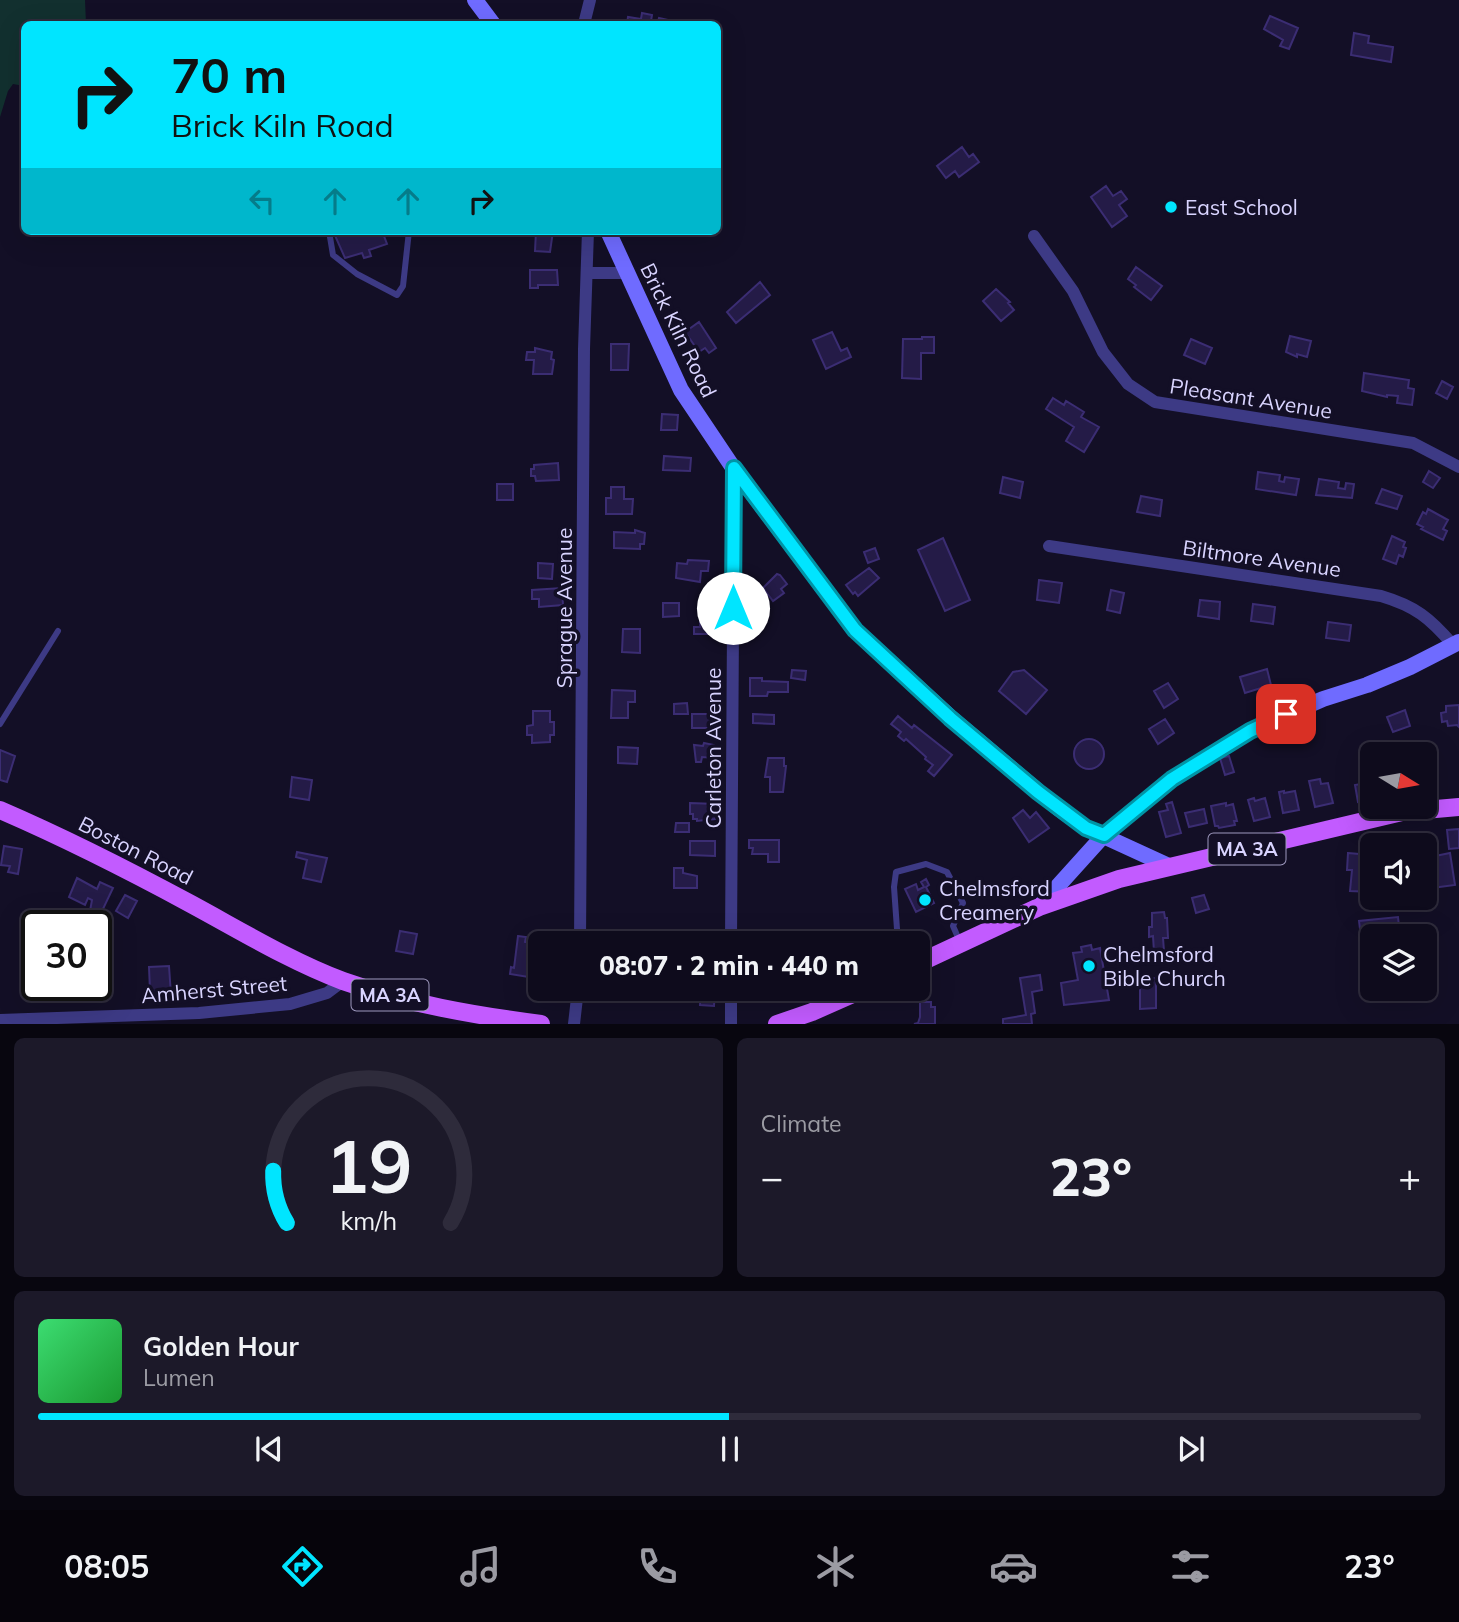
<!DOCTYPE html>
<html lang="en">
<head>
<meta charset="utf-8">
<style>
  :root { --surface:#0e0b1c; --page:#1c1929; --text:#f1f3f6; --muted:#9b9ba3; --line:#2e2b3b; --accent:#00e5ff }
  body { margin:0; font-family:Mulish,sans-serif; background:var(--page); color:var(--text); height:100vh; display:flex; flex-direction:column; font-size:26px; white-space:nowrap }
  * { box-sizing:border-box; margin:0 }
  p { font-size:23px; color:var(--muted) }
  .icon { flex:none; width:38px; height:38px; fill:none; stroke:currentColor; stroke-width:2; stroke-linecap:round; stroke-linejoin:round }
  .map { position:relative; height:1024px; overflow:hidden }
  .details { display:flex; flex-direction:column; gap:14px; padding:14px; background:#08060f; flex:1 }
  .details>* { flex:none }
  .guide { position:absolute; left:21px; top:21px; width:700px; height:214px; border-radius:10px; box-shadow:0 7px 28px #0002,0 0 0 2px var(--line); background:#00e5ff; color:#111; overflow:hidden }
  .needle { width:46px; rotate:101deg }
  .fabs { position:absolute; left:1360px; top:742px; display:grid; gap:14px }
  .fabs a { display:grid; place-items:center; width:77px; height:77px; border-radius:10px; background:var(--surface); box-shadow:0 7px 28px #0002,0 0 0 2px var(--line); font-size:35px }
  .speed { position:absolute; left:21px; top:910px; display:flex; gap:14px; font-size:35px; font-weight:700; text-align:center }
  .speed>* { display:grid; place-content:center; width:91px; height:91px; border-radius:50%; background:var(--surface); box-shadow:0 7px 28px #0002,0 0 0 2px var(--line); line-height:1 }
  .speed .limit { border:4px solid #111; border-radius:10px; background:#fff; color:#111 }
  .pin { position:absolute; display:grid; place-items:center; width:60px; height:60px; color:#fff; margin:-30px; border-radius:14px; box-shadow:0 4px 10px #0006 }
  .me { position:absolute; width:77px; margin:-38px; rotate:0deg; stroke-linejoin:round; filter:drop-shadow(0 0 5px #0008) }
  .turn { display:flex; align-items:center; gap:24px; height:147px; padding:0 35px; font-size:32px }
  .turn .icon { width:91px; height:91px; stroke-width:2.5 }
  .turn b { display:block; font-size:49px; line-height:60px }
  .lanes { display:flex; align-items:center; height:66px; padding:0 35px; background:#0003; justify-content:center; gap:35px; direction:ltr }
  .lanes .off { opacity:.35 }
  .big { font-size:52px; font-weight:800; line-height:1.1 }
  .details .widget { flex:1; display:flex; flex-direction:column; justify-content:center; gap:10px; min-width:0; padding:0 24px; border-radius:10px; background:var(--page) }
  .details .dial { align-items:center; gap:0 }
  .dial svg { height:182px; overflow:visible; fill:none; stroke:var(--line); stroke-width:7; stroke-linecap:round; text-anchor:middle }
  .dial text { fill:var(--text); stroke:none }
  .song { display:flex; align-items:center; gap:21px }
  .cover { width:84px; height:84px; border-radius:10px; background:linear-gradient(135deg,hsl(140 70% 55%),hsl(130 70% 35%)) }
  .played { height:7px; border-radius:4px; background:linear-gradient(90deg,var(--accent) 50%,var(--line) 50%) }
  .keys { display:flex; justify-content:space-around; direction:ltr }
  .heat { display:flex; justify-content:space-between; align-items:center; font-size:38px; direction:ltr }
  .details .tiles { flex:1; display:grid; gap:14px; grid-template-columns:1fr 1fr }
  .widget:last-child { grid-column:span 2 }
  .trip { position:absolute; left:528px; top:931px; width:402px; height:70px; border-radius:10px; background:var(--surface); box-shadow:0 7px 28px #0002,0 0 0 2px var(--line); font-weight:800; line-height:70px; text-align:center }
  .menu { display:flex; height:112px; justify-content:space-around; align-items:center; background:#06040b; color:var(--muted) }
  .menu .icon { width:49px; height:49px }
  .menu .on { color:var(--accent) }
  .menu b { font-size:32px; color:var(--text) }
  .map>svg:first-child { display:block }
</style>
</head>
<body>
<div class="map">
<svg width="1459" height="1024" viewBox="0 0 1459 1024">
  <rect width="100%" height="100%" fill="#130f26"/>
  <path fill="#12302f" d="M0 0H85L86 24H24V86L13 84 8 91 0 117Z"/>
  <path fill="#241b47" stroke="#3b2d73" stroke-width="2" d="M642 13 652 15 651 21 658 22 659 18 668 20 667 24H627L628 17 641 19Z
    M1270 16 1298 28 1289 49 1280 46 1283 40 1264 29Z
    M1354 33 1369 36 1368 43 1393 47 1391 62 1351 55Z
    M962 147 969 157 973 154 979 162 959 177 955 171 946 178 937 166Z
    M1106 186 1113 196 1121 191 1127 199 1119 205 1127 216 1112 227 1091 197Z
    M333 231H382L387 244 369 250 371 256 364 258 362 253 345 258Z
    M536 231H553L550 252 535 251Z
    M1136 267 1162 286 1151 300 1134 287 1136 285 1128 279Z
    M530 270H557L558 285H538V288H530Z
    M760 282 770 295 736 323 727 312Z
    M996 289 1010 302 1008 303 1014 310 1001 321 983 301Z
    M699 322 716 348 709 353 705 348 699 352 685 332Z
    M832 332 841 351 847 348 851 357 826 369 813 340Z
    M1290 336 1311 341 1307 357 1297 354V357L1286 352Z
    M922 337H934V353H921V379L902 378 903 339H922Z
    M1191 339 1212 348 1205 364 1184 355Z
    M611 344H629L628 370H611Z
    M535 348 552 352 551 359 554 360 552 374H533L534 360H526L527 352H535Z
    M1364 373 1409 380 1408 388 1414 389 1412 405 1397 403 1398 396 1387 395V397L1362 391Z
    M1442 381 1453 387 1447 399 1436 393Z
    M1053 398 1064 405 1066 401 1084 412 1081 417 1099 427 1084 452 1066 441 1074 427 1046 409Z
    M662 414 678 415 677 430H661Z
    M664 456 691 458 690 471 663 470Z
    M558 463 559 480 536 481 535 476H531V469H534V465Z
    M1429 471 1440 478 1433 488 1423 482Z
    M1258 472 1280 475 1279 481 1284 482 1285 477 1299 479 1296 495 1256 489Z
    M1003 477 1023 482 1020 498 1000 493Z
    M1319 479 1339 482 1338 488 1345 489 1346 483 1354 484 1352 498 1316 495Z
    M497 484H513V500H497Z
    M611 487H624V499H633L632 514H606V498H611Z
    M1382 489 1402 496 1397 509 1376 503Z
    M1141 496 1162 500 1160 516 1137 512Z
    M1428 509 1448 520 1443 529 1447 531 1443 540 1421 529 1423 527 1417 524 1423 512 1426 514Z
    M635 530 645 533 644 544H640V549L614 548V532L635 533Z
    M1392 536 1405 542 1403 547 1406 548 1403 557 1399 555 1396 564 1383 559Z
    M943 538 970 600 945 611 918 550Z
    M875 548 879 559 868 563 864 552Z
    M688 560 709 561 708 571H701L700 582 676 578 677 563 687 564Z
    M538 563 553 564 552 579 538 578Z
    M869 568 879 578 858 596 855 592 853 594 846 585Z
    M777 574 780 575 787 584 781 589 784 593 773 601 763 588Z
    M1039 580 1062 583 1059 603 1037 600Z
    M562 588 563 605 539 607V599H532V590Z
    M1111 590 1124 593 1120 613 1107 610Z
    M1200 600 1220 602 1219 619 1198 616Z
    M663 603H679V616L663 617Z
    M1253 604 1275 607 1273 624 1251 621Z
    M700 618H717V634H694V627H700Z
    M1328 622 1351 625 1349 641 1326 638Z
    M623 629H640V653L622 652Z
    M1267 669 1271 685 1245 693 1240 677Z
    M792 670 806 671 805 680 791 678Z
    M1024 670 1047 690 1026 714 999 691 1013 672Z
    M750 678H762V681L788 682V692H768L767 696H750Z
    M1168 683 1178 699 1164 708 1154 691Z
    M612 690 635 691V702H628V718H611Z
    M687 703 688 714H674V704Z
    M1459 705V727L1457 725 1448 726 1447 721 1442 722 1441 713 1446 712V706Z
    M1405 710 1410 726 1393 732 1387 717Z
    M533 711H550V722H554V735H550V742L532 743V735H527V726L533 725Z
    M692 714H716L717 728H692Z
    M753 714 774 715V724L753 723Z
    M898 716 912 728 914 725 952 755 934 776 928 771 933 765 925 759 926 757 906 739 904 741 898 736 901 732 891 724Z
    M1165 719 1174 733 1158 744 1149 729Z
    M1074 754a15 15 0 1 1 30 0a15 15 0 1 1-30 0Z
    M704 743 714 745V758L702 757 701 762H696L694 745 703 746Z
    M618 747 638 748 637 764 618 763Z
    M0 750 15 756 7 782 0 780Z
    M1229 756 1234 772 1225 775 1220 758Z
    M768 758H784V766H786L783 792H770V777H765Z
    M292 777 312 780 309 800 290 797Z
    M1320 779 1321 784 1328 783 1333 803 1315 807 1309 781Z
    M1372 782V800L1358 802 1355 785Z
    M1284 791V793L1295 791 1299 810 1283 813 1279 792Z
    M1254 798 1255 801 1265 798 1270 817 1254 821 1248 800Z
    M1172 802 1181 833 1166 837 1159 812 1168 810 1166 804Z
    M690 803 716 804 715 819 697 821V819H693V814H690Z
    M1226 803V806L1233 804 1237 821H1234L1235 825 1219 828 1218 826H1215L1211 806Z
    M1204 809 1207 823 1189 827 1185 813Z
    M1023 810 1030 818 1036 812 1049 828 1029 842 1013 818Z
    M676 823H689V832H675Z
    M1459 829V848L1449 849 1447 830Z
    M749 840H779V862H768V854H752L753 848H749Z
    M690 841H715V856L690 855Z
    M4 846 22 849 18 874 8 872 10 866 1 865Z
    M297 852 327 858 321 882 303 878 307 860 296 857Z
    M1348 853 1370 855 1372 892 1350 891 1352 870H1347Z
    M1450 853 1455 885 1424 889V872L1437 871 1435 856Z
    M674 868H683V873L697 876V888H674Z
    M77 878 97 889 100 882 113 888 102 911 99 910 97 915 90 911 92 900 88 898 85 905 69 897Z
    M926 879 929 885 926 887 934 903 916 912 905 889 916 884 918 890 924 887 921 882Z
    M125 895 137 901 128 918 116 911Z
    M1204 895 1209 909 1196 913 1192 898Z
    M1164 912 1165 918H1167L1168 938H1163L1164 951 1154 952 1153 936 1149 937V927H1152V913Z
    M1398 917 1400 936H1372V939L1361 937 1359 921Z
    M685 930H703V943H684Z
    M400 931 417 934 413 954 396 951Z
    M845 931 851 943H828L833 941 831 938Z
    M518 936 526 937 525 942 541 944V979L510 974 511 967 514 968Z
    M1091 945 1092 950 1100 948 1109 1000 1064 1005 1061 983 1078 980 1073 953 1082 952 1081 947Z
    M169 966 171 995H163V991H150L149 967Z
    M1040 975 1042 990 1032 992 1035 1013 1031 1014 1032 1024H1003V1019L1026 1015 1020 978Z
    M1140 978H1156V1008L1140 1009Z
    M698 989H715L714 1006 700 1005 701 989Z
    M920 1002H931V1007H935V1024H914L918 1023 920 1017Z"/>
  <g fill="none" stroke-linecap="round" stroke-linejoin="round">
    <path stroke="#3d3a85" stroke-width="6" d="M329 231 333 255 357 274 397 295 403 286 409 231
      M0 724 58 631
      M898 943 894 887 896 872 926 864 947 872 963 903 953 926 960 942"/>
    <path stroke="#3d3a85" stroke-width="12" d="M584 24 590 0
      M1034 236 1073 291 1103 352 1128 384 1155 402 1413 443 1459 467
      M587 273H627
      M1049 546 1381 596C1415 606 1430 618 1453 645
      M580 943 584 349 588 231
      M731 943 734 469
      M0 1020 199 1013 290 1004 327 993 343 981
      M574 1024 578 989
      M731 1024V989"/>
    <path stroke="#6f6bff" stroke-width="16" d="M475 0 493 24
      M608 231 681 390 734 469 855 630 950 717 1058 808 1086 828 1171 867
      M1039 907 1104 835 1172 779 1250 731 1323 699 1367 685 1410 667 1459 642"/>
    <path stroke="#c25bff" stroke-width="18" d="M0 810C65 838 128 870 191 904 241 931 290 961 343 981 408 1004 473 1015 541 1024
      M919 963 1039 907 1119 879 1402 812 1459 807
      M777 1024 812 1012 864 989"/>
  </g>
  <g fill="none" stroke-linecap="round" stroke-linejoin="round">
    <g stroke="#0095a6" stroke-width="18">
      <path id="route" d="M733 608 734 468 855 630 950 718 1038 792 1086 828 1104 835 1172 779 1250 731 1286 714"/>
    </g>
    <use href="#route" stroke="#00e5ff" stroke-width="12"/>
  </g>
  <g fill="#00e5ff" stroke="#130f26" stroke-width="2.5">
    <circle cx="1171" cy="207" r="7"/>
    <circle cx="925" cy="900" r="7"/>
    <circle cx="1089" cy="966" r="7"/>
  </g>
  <g text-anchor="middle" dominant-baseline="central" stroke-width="7" stroke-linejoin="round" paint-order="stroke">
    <g fill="#130f26" stroke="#9e99be" stroke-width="2">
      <rect x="1208.5" y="833.5" width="77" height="31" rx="5"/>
      <rect x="351.5" y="979.5" width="77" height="31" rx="5"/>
    </g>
    <g font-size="19" font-weight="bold" fill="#d9d4ff">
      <text x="1247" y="849">MA 3A</text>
      <text x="390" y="995">MA 3A</text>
    </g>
    <g font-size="21" fill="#d9d4ff" stroke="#130f26" text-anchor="start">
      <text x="1185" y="207">East School</text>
      <text x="939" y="888">Chelmsford<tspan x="939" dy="24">Creamery</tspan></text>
      <text x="1103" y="954">Chelmsford<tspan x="1103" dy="24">Bible Church</tspan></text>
    </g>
    <g font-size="21" fill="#d9d4ff" stroke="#130f26">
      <text transform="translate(679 330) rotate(64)">Brick Kiln Road</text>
      <text transform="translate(1251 398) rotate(9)">Pleasant Avenue</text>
      <text transform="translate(1262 558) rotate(8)">Biltmore Avenue</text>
      <text transform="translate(564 608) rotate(-90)">Sprague Avenue</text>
      <text transform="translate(713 748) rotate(-90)">Carleton Avenue</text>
      <text transform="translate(136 850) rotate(27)">Boston Road</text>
      <text transform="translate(214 989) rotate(-5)">Amherst Street</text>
    </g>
  </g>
</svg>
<div class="fabs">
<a><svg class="needle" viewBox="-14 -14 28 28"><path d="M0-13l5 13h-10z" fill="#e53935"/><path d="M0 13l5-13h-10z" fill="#9b9ba3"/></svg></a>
<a><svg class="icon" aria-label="sound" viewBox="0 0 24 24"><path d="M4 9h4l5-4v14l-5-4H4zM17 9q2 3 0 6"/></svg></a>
<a><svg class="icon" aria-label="layers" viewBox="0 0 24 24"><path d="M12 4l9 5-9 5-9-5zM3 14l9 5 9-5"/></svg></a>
</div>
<div class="speed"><div class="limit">30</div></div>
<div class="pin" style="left:1286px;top:714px;background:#d93025"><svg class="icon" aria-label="arrive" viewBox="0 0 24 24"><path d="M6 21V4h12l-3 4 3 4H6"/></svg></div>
<svg class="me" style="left:733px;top:608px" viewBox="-20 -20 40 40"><circle r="19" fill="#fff"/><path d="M0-13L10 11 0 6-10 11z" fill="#00e5ff"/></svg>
<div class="trip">08:07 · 2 min · 440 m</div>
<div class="guide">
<div class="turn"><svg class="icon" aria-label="right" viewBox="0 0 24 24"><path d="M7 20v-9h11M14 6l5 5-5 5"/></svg><div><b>70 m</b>Brick Kiln Road</div></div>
<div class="lanes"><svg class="icon off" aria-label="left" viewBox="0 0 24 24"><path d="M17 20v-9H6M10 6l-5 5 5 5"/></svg><svg class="icon off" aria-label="ahead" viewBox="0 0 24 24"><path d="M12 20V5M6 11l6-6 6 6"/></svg><svg class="icon off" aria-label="ahead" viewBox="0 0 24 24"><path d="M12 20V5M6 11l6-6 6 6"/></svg><svg class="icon" aria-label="right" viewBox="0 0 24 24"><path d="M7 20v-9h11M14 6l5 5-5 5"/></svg></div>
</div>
</div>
<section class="details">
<div class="tiles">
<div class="widget dial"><svg viewBox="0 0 100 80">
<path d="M14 69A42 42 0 1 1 86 69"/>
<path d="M14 69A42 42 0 0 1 8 46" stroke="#00e5ff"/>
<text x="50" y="56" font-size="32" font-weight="700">19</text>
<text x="50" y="72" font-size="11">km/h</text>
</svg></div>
<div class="widget"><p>Climate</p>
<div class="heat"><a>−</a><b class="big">23°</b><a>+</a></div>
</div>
<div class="widget">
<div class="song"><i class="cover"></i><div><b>Golden Hour</b><p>Lumen</p></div></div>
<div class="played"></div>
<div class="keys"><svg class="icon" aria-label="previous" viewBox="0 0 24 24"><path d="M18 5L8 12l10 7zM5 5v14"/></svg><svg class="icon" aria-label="pause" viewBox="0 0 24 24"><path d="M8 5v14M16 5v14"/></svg><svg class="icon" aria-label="next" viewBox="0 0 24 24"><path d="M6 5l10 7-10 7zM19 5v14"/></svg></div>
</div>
</div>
</section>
<nav class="menu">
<b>08:05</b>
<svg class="icon on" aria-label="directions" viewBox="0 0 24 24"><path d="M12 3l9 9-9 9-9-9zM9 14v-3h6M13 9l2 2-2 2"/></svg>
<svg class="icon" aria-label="music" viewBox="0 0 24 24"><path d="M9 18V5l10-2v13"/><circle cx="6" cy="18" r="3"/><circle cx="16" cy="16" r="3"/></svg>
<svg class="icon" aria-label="phone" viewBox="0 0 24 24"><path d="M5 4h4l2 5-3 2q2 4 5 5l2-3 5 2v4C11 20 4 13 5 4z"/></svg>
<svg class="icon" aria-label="climate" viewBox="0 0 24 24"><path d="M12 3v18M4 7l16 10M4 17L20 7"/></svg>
<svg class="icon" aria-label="car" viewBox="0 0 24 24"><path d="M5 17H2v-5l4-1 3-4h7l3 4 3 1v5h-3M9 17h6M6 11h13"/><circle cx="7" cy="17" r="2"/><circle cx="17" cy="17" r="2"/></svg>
<svg class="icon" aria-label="filters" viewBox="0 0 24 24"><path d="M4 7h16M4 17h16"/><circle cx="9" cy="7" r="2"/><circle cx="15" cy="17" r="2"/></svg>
<b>23°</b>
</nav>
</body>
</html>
